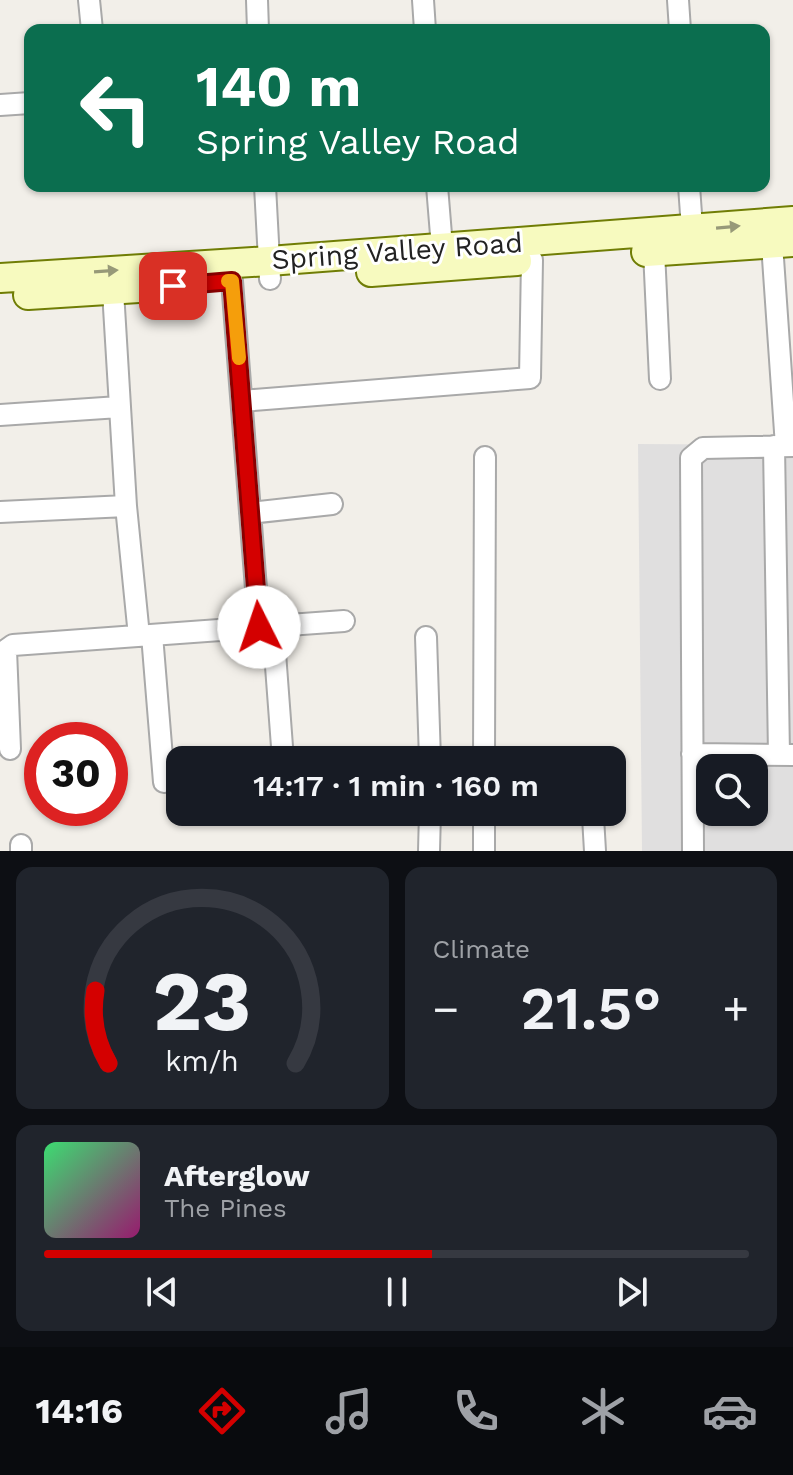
<!DOCTYPE html>
<html lang="en">
<head>
<meta charset="utf-8">
<style>
  :root { --surface:#171b24; --page:#20242c; --text:#f1f3f6; --muted:#9ea1a6; --line:#363941; --accent:#d40000 }
  body { margin:0; font-family:"Work Sans",sans-serif; background:var(--page); color:var(--text); height:100vh; display:flex; flex-direction:column; font-size:30px; white-space:nowrap }
  * { box-sizing:border-box; margin:0 }
  p { font-size:26px; color:var(--muted) }
  .icon { flex:none; width:44px; height:44px; fill:none; stroke:currentColor; stroke-width:2; stroke-linecap:round; stroke-linejoin:round }
  .map { position:relative; height:851px; overflow:hidden }
  .sheet { display:flex; flex-direction:column; gap:16px; padding:16px; background:#0d0f14; flex:1 }
  .sheet>* { flex:none }
  .hud { position:absolute; left:24px; top:24px; width:746px; height:168px; border-radius:16px; box-shadow:0 2px 6px #0004; background:#0b6e4f; color:#fff; overflow:hidden }
  .tools { position:absolute; left:696px; top:754px; display:grid; gap:16px }
  .tools a { display:grid; place-items:center; width:72px; height:72px; border-radius:16px; background:var(--surface); box-shadow:0 2px 6px #0004; font-size:40px }
  .speed { position:absolute; left:24px; top:722px; display:flex; gap:16px; font-size:40px; font-weight:700; text-align:center }
  .speed>* { display:grid; place-content:center; width:104px; height:104px; border-radius:50%; background:var(--surface); box-shadow:0 2px 6px #0004; line-height:1 }
  .speed .limit { border:12px solid #d22; background:#fff; color:#111 }
  .pin { position:absolute; display:grid; place-items:center; width:68px; height:68px; color:#fff; margin:-34px; border-radius:16px; box-shadow:0 4px 12px #0006 }
  .me { position:absolute; width:88px; margin:-44px; rotate:356deg; stroke-linejoin:round; filter:drop-shadow(0 0 6px #0008) }
  .turn { display:flex; align-items:center; gap:28px; height:168px; padding:0 40px; font-size:36px }
  .turn .icon { width:104px; height:104px; stroke-width:2.5 }
  .turn b { display:block; font-size:56px; line-height:68px }
  .big { font-size:60px; font-weight:600; line-height:1.1 }
  .sheet .card { flex:1; display:flex; flex-direction:column; justify-content:center; gap:12px; min-width:0; padding:0 28px; border-radius:16px; background:var(--page) }
  .sheet .dial { align-items:center; gap:0 }
  .dial svg { height:208px; overflow:visible; fill:none; stroke:var(--line); stroke-width:7; stroke-linecap:round; text-anchor:middle }
  .dial text { fill:var(--text); stroke:none }
  .song { display:flex; align-items:center; gap:24px }
  .cover { width:96px; height:96px; border-radius:12px; background:linear-gradient(135deg,hsl(140 70% 55%),hsl(320 70% 35%)) }
  .played { height:8px; border-radius:4px; background:linear-gradient(90deg,var(--accent) 55%,var(--line) 55%) }
  .keys { display:flex; justify-content:space-around; direction:ltr }
  .heat { display:flex; justify-content:space-between; align-items:center; font-size:44px; direction:ltr }
  .sheet .tiles { flex:1; display:grid; gap:16px; grid-template-columns:1fr 1fr }
  .card:last-child { grid-column:span 2 }
  .trip { position:absolute; left:166px; top:746px; width:460px; height:80px; border-radius:16px; background:var(--surface); box-shadow:0 2px 6px #0004; font-weight:600; line-height:80px; text-align:center }
  .tab-bar { display:flex; height:128px; justify-content:space-around; align-items:center; background:#090b0e; color:var(--muted) }
  .tab-bar .icon { width:56px; height:56px }
  .tab-bar .on { color:var(--accent) }
  .tab-bar b { font-size:36px; color:var(--text) }
  .map>svg:first-child { display:block }
</style>
</head>
<body>
<div class="map">
<svg width="793" height="851" viewBox="0 0 793 851">
  <rect width="100%" height="100%" fill="#f2efe9"/>
  <path fill="#e0dfdf" fill-rule="evenodd" d="M638 444 793 445V851H642ZM710 768H754V812H710Z"/>
  <g fill="none" stroke-linecap="round" stroke-linejoin="round">
    <g stroke="#a9a9a9" stroke-width="24">
      <path id="street" d="M89 0 92 30
        M257 0 258 30
        M423 0 425 30
        M678 0 680 30
        M0 105 30 103
        M265 186 270 279
        M437 186 442 247
        M689 186 693 242
        M772 244 786 446
        M654 251 660 379
        M232 281 259 627
        M113 291 126 506 139 636
        M242 401 530 378 532 260
        M0 415 119 407
        M774 446 779 755
        M0 512 126 506
        M250 513 332 504
        M273 626 283 760
        M152 635 164 782
        M426 637 430 760
        M10 749 6 650 13 645 344 621
        M692 754 793 755
        M484 760 485 457
        M580 812 593 817 595 851
        M21 851V845
        M429 851 430 812
        M484 851V812
        M693 851 691 458 703 448 793 446"/>
    </g>
    <g stroke="#707d05" stroke-width="32">
      <path id="secondary" d="M646 252 793 242
        M371 272 517 261
        M0 278 269 261 793 221
        M28 295 186 285"/>
    </g>
    <use href="#street" stroke="#fff" stroke-width="20"/>
    <use href="#secondary" stroke="#f7fabf" stroke-width="28"/>
  </g>
  <defs><path id="oneway-solid" d="M-6-.8H1V-3.2L6.5 0L1 3.2V.8H-6Z" transform="scale(2)"/></defs>
  <g fill="#979978">
    <use href="#oneway-solid" transform="translate(728 227) rotate(-5)"/>
    <use href="#oneway-solid" transform="translate(106 271) rotate(-4)"/>
  </g>
  <g fill="none" stroke-linecap="round" stroke-linejoin="round">
    <g stroke="#8a0000" stroke-width="20">
      <path id="route" d="M173 286 232 281 259 627"/>
    </g>
    <use href="#route" stroke="#d40000" stroke-width="14"/>
    <path stroke="#f59e0b" stroke-width="14" d="M228 281H232L239 358"/>
  </g>
  <g text-anchor="middle" dominant-baseline="central" stroke-width="6" stroke-linejoin="round" paint-order="stroke">
    <g font-size="28" fill="#222" stroke="#fff">
      <text transform="translate(397 251) rotate(-4)">Spring Valley Road</text>
    </g>
  </g>
</svg>
<div class="tools">
<a><svg class="icon" aria-label="search" viewBox="0 0 24 24"><circle cx="10" cy="10" r="6"/><path d="M15 15l6 6"/></svg></a>
</div>
<div class="speed"><div class="limit">30</div></div>
<div class="pin" style="left:173px;top:286px;background:#d93025"><svg class="icon" aria-label="arrive" viewBox="0 0 24 24"><path d="M6 21V4h12l-3 4 3 4H6"/></svg></div>
<svg class="me" style="left:259px;top:627px" viewBox="-20 -20 40 40"><circle r="19" fill="#fff"/><path d="M0-13L10 11 0 6-10 11z" fill="#d40000"/></svg>
<div class="trip">14:17 · 1 min · 160 m</div>
<div class="hud">
<div class="turn"><svg class="icon" aria-label="left" viewBox="0 0 24 24"><path d="M17 20v-9H6M10 6l-5 5 5 5"/></svg><div><b>140 m</b>Spring Valley Road</div></div>
</div>
</div>
<section class="sheet">
<div class="tiles">
<div class="card dial"><svg viewBox="0 0 100 80">
<path d="M14 69A42 42 0 1 1 86 69"/>
<path d="M14 69A42 42 0 0 1 9 41" stroke="#d40000"/>
<text x="50" y="56" font-size="32" font-weight="700">23</text>
<text x="50" y="72" font-size="11">km/h</text>
</svg></div>
<div class="card"><p>Climate</p>
<div class="heat"><a>−</a><b class="big">21.5°</b><a>+</a></div>
</div>
<div class="card">
<div class="song"><i class="cover"></i><div><b>Afterglow</b><p>The Pines</p></div></div>
<div class="played"></div>
<div class="keys"><svg class="icon" aria-label="previous" viewBox="0 0 24 24"><path d="M18 5L8 12l10 7zM5 5v14"/></svg><svg class="icon" aria-label="pause" viewBox="0 0 24 24"><path d="M8 5v14M16 5v14"/></svg><svg class="icon" aria-label="next" viewBox="0 0 24 24"><path d="M6 5l10 7-10 7zM19 5v14"/></svg></div>
</div>
</div>
</section>
<nav class="tab-bar">
<b>14:16</b>
<svg class="icon on" aria-label="directions" viewBox="0 0 24 24"><path d="M12 3l9 9-9 9-9-9zM9 14v-3h6M13 9l2 2-2 2"/></svg>
<svg class="icon" aria-label="music" viewBox="0 0 24 24"><path d="M9 18V5l10-2v13"/><circle cx="6" cy="18" r="3"/><circle cx="16" cy="16" r="3"/></svg>
<svg class="icon" aria-label="phone" viewBox="0 0 24 24"><path d="M5 4h4l2 5-3 2q2 4 5 5l2-3 5 2v4C11 20 4 13 5 4z"/></svg>
<svg class="icon" aria-label="climate" viewBox="0 0 24 24"><path d="M12 3v18M4 7l16 10M4 17L20 7"/></svg>
<svg class="icon" aria-label="car" viewBox="0 0 24 24"><path d="M5 17H2v-5l4-1 3-4h7l3 4 3 1v5h-3M9 17h6M6 11h13"/><circle cx="7" cy="17" r="2"/><circle cx="17" cy="17" r="2"/></svg>
</nav>
</body>
</html>
